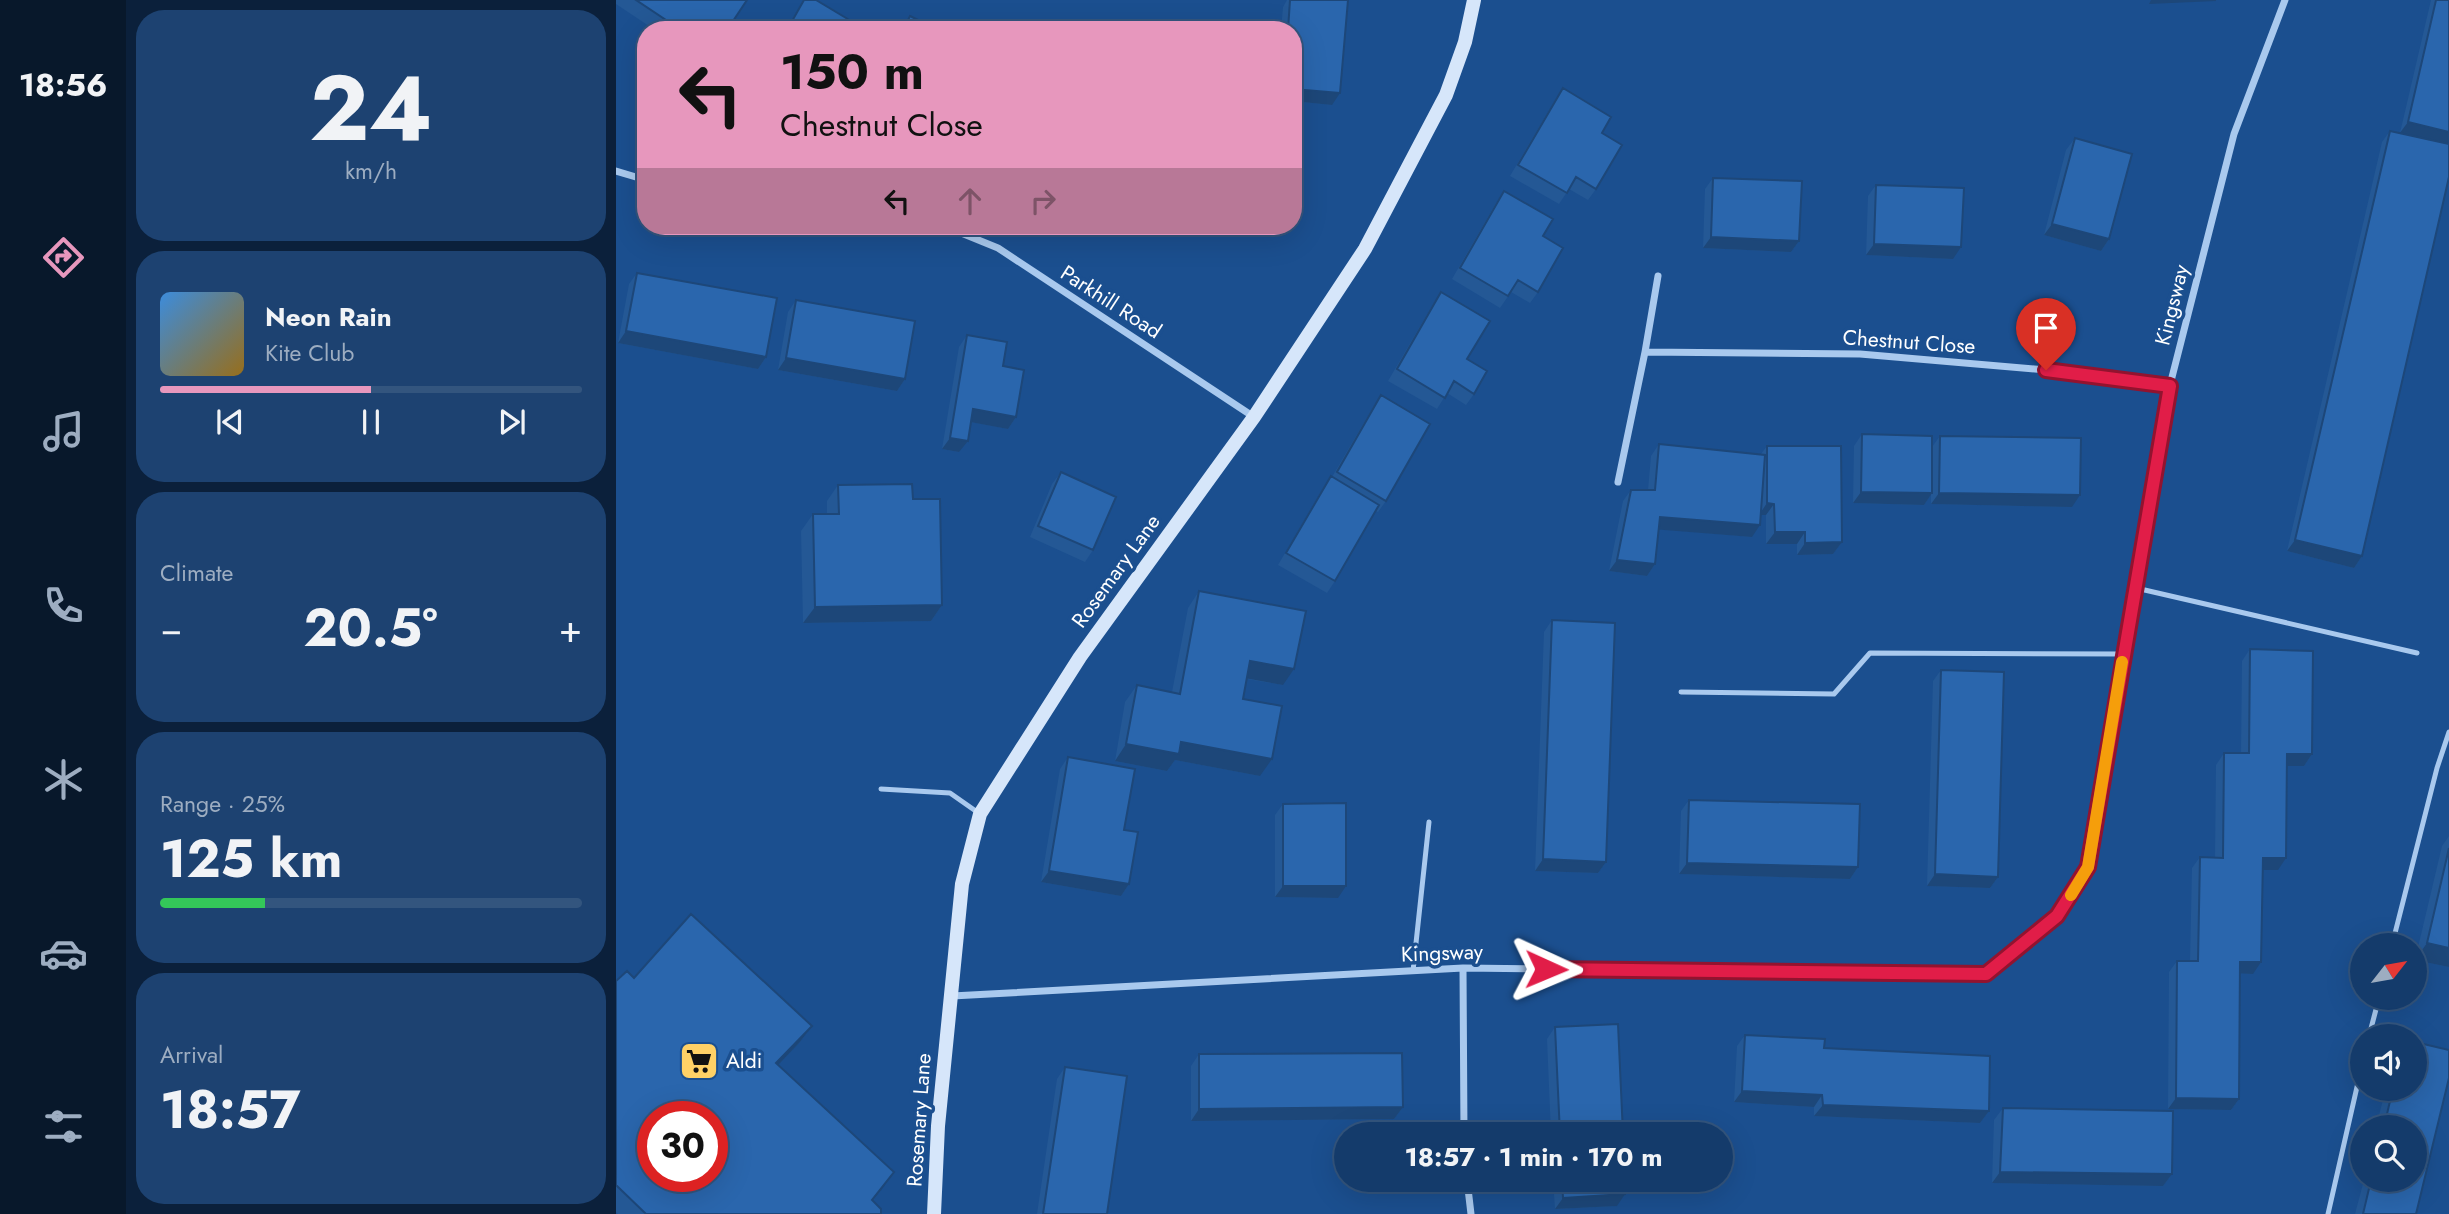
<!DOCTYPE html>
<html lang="en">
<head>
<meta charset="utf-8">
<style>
  :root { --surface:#143b6b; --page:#1d4271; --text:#f1f3f6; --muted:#9dadc1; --line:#33557e; --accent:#e797bd }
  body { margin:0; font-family:Jost,sans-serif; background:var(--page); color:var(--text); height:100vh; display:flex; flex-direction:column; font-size:26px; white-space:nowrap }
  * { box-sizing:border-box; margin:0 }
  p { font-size:23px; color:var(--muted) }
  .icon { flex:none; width:38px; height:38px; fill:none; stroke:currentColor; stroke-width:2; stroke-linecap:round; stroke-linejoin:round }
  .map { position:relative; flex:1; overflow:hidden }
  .drawer { display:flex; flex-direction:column; gap:10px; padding:10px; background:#0b203b; width:490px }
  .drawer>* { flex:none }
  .top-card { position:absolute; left:21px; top:21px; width:665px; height:214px; border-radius:28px; box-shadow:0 7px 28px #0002,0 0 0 2px var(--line); background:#e797bd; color:#111; overflow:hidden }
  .needle { width:46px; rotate:59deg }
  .tools { position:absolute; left:1734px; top:933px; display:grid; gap:14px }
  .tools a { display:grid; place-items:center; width:77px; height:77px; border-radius:50%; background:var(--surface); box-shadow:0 7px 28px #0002,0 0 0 2px var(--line); font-size:35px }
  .speed { position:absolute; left:21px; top:1101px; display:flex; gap:14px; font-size:35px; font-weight:700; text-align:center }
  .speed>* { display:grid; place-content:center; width:91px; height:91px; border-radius:50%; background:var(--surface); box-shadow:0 7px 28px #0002,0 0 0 2px var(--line); line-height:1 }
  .speed .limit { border:10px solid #d22; background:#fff; color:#111 }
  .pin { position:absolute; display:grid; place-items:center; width:60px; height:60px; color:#fff; margin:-72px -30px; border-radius:50% 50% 50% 0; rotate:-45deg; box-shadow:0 0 7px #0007 }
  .pin .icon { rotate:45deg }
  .me { position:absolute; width:77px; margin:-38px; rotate:91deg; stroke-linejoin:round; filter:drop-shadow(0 0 5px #0008) }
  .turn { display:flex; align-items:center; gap:24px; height:147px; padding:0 28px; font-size:32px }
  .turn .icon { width:91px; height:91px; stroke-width:2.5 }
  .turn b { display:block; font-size:49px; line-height:60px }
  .lanes { display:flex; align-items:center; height:66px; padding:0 28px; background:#0003; justify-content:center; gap:35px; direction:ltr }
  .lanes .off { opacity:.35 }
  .big { font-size:52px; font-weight:700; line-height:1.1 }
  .drawer .tile { flex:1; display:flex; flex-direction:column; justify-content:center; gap:10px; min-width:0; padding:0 24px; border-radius:28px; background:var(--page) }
  .drawer .dial { align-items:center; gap:0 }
  .dial b { font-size:91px; line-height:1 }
  .song { display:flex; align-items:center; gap:21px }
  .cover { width:84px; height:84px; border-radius:10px; background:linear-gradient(135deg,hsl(210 70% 55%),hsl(40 70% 35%)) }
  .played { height:7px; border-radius:4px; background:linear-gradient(90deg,var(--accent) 50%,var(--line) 50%) }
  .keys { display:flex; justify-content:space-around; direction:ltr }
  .heat { display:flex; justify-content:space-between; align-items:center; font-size:38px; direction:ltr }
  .charge { height:10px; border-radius:5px; background:linear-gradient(90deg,#34c759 25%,var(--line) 0) }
  .trip { position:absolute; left:718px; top:1122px; width:399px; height:70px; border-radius:35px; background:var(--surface); box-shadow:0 7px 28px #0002,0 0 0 2px var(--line); font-weight:700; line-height:70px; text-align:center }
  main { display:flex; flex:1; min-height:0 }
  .dock { display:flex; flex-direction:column; width:126px; justify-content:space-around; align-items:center; background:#08182b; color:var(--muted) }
  .dock .icon { width:49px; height:49px }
  .dock .on { color:var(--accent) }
  .dock b { font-size:32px; color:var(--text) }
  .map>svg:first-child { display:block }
</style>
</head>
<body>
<main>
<nav class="dock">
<b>18:56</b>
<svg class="icon on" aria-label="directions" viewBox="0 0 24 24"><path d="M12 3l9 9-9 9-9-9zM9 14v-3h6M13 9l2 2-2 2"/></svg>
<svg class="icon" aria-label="music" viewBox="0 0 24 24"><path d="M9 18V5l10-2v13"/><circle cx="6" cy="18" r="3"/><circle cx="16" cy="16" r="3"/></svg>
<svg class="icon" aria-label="phone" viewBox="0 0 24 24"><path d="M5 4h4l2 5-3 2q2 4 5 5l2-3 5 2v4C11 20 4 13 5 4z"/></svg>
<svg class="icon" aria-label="climate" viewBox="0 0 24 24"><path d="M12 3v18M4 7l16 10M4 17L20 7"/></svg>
<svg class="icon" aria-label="car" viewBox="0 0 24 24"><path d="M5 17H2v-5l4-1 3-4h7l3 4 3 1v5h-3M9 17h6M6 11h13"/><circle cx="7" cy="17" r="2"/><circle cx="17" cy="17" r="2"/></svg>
<svg class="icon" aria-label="filters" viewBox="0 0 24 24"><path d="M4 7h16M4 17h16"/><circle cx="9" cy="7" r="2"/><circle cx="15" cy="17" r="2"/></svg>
</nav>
<section class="drawer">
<div class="tile dial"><b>24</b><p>km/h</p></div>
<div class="tile">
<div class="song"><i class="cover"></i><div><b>Neon Rain</b><p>Kite Club</p></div></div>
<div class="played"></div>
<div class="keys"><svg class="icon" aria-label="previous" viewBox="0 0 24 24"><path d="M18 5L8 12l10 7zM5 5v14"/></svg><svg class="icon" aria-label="pause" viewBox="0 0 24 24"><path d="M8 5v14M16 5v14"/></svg><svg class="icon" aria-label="next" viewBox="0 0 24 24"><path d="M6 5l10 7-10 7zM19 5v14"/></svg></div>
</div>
<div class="tile"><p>Climate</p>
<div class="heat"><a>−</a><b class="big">20.5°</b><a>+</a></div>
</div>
<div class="tile"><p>Range · 25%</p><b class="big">125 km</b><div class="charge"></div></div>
<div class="tile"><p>Arrival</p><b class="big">18:57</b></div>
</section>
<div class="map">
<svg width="1833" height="1214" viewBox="0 0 1833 1214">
  <rect width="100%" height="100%" fill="#1b4f8f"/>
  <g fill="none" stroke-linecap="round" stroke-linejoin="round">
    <path stroke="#a9c9ee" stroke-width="5" d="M1520 588 1801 653
      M1065 692 1218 694 1254 653 1508 654
      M265 789 334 793 364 814
      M1776 945 1821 768 1833 732
      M797 971 813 822
      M1753 1036 1763 998
      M1712 1214 1746 1065"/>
    <path stroke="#a9c9ee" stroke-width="7" d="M0 171 30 180
      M328 226 382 248 638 417
      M1029 352 1042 276
      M1002 482 1029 352 1244 354 1430 370 1554 385
      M847 968 848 1134
      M336 996 847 968 1370 974 1441 916 1472 867 1554 385 1618 134 1669 0
      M851 1180 855 1214"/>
    <path stroke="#d6e6fa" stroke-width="14" d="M318 1214 322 1126 346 884 364 814 464 657 638 417 749 249 830 95 849 42 858 0"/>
  </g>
  <path fill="#245895" d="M0 0H131L111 30H39L0 4Z
    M188 0 243 30H169Z
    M671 0H732L716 105 677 101V30H665L667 7Z
    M1815 0H1833L1746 556 1738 568 1671 551 1766 142 1774 131 1784 133Z
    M947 88 986 133 980 189 972 200 953 189 943 204 894 176 939 100Z
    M1459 138 1493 239 1485 251 1428 235 1450 150Z
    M1097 178 1183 241 1175 252 1087 248 1089 189Z
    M1260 185 1337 259 1250 255 1252 196Z
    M888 191 927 236 922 292 914 303 895 292 884 308 836 279 880 203Z
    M21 273 150 357 142 369 2 343 13 284Z
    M825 292 851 359 858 394 850 405 831 393 821 409 772 381 817 304Z
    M180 300 289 379 281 391 162 370 172 312Z
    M351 335 387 366 400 417 392 429 355 422 343 452 326 449 343 347Z
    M765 395 770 501 762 512 760 511 719 581 711 593 662 565 707 488 715 476 716 477 757 407Z
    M1246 434 1316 447 1324 436 1456 507 1315 504V494L1308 505 1237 503 1238 446Z
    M1043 444 1145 454 1151 446 1226 542 1217 554 1181 555V544H1150V515H1145L1136 537 1043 529 1039 564 1031 576 993 571 1007 501 1015 490H1032L1035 456Z
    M445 472 477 550 469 562 414 537 436 484Z
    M222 485 297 499 326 605 315 621 187 623 185 531 197 514H211V501Z
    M583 591 667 685 631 679 627 699 644 776 559 760 551 771 499 761 509 702 521 685 556 692 572 608Z
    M936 620 990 862 982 873 919 871 928 632Z
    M1634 649 1696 754 1688 766H1671L1662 870H1647L1637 974 1624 973 1623 1099 1615 1110 1552 1109 1553 972 1561 961H1574L1576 868 1584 857H1599L1600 765 1608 753H1625L1626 661Z
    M1325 670 1382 877 1374 888 1311 886 1317 681Z
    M452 757 508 830 513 884 505 896 425 882 444 769Z
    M1073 800 1242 867 1234 879 1063 874 1065 811Z
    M667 804 722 898 659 897V815Z
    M1833 836V967L1799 960 1826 846Z
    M18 978 196 1026 184 1042 162 1065 266 1189 257 1201 265 1214H2L0 1212V981Z
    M939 1027 1007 1134H935L931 1039Z
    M1129 1035 1208 1048 1373 1111 1364 1123 1198 1116V1107L1118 1102 1121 1046Z
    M583 1054 787 1107 778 1119 575 1121V1066Z
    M449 1067 491 1214H421L441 1079Z
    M1770 1088H1799L1800 1214H1739L1748 1180H1799V1127H1760Z
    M1387 1108 1556 1174 1547 1186 1376 1183 1378 1120Z
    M937 1180H1009L1001 1206 939 1209Z"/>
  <path fill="#1d4779" d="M1535 0H1600V1L1533 4Z
    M677 89 724 93 716 105 677 101Z
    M1792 122 1833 132V146L1783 134Z
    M1436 224 1493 239 1485 251 1428 235Z
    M1095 237 1183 241 1175 252 1087 248Z
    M1258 244 1345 247 1337 259 1250 255Z
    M10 331 150 357 142 369 2 343Z
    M170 358 289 379 281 391 162 370Z
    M357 409 400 417 392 429 349 421Z
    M334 438 352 441 343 452 326 449Z
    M1245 492 1316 493 1308 505 1237 503Z
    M1323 493 1464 495 1456 507 1315 504Z
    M1151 503 1158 504 1150 515H1143Z
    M1044 517 1144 525 1136 537 1036 529Z
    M1159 532H1189L1181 544H1150Z
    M1679 540 1746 556 1738 568 1671 551Z
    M1226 542 1217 554 1181 555 1189 543Z
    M1001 560 1039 564 1031 576 993 571Z
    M326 605 315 621 187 623 199 607Z
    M634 661 678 669 667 685 623 677Z
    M565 742 656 759 644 776 559 760 551 771 499 761 510 744Z
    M1671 754H1696L1688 766H1663Z
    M1647 858H1670L1662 870H1639Z
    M927 859 990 862 982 873 919 871Z
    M1071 863 1242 867 1234 879 1063 874Z
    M433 871 513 884 505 896 425 882Z
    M1319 874 1382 877 1374 888 1311 886Z
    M667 886H730L722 898 659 897Z
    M1811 943 1833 948V967L1799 960Z
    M1624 962H1645L1637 974 1616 973Z
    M196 1026 184 1042 148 1080 160 1063Z
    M1126 1091 1206 1095 1198 1107 1118 1102Z
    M1560 1098 1623 1099 1615 1110 1552 1109Z
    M1207 1105 1373 1111 1364 1123 1198 1116Z
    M787 1107 778 1119 575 1121 583 1109Z
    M278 1172 266 1189 246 1214 256 1200Z
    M1384 1172 1556 1174 1547 1186 1376 1183Z
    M1009 1194 1001 1206 939 1209 947 1198Z"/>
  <path fill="#2a66ad" stroke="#1d4779" stroke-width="2" fill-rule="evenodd" d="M20 0H131L111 30H65Z
    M188 0H200L245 27 243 30H171Z
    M674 0H732L724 93 677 89V30H672Z
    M1820 0H1833V132L1792 122Z
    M294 16 322 30H287Z
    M947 88 995 117 986 133 1006 145 980 189 960 177 951 193 902 165Z
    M1774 131 1833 144V177L1746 556 1679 540Z
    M1459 138 1516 154 1493 239 1436 224Z
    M1097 178 1186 181 1183 241 1095 237Z
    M1260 185 1348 188 1345 247 1258 244Z
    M888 191 937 219 927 236 947 248 922 292 902 280 892 296 844 268Z
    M21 273 161 298 150 357 10 331Z
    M825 292 874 321 851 359 871 371 858 394 838 381 829 398 781 369Z
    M180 300 299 321 289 379 170 358Z
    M351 335 391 342 387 366 408 370 400 417 357 409 352 441 334 438Z
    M765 395 814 424 770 501 721 472Z
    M1246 434 1316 436V493L1245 492Z
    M1324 436 1465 438 1464 495 1323 493Z
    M1043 444 1149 455 1144 525 1044 517 1039 564 1001 560 1015 490H1039Z
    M1151 446H1225L1226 542 1189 543V532H1159L1158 504 1151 503Z
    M445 472 500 497 477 550 422 526Z
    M715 476 763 505 719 581 670 553Z
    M296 484 297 499H324L326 605 199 607 197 514H223L222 485Z
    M583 591 690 611 678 669 634 661 627 699 666 706 656 759 565 742 563 754 510 744 521 685 564 694Z
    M936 620 999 623 990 862 927 859Z
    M1634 649 1697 651 1696 754H1671L1670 858H1647L1645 962H1624L1623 1099 1560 1098 1561 961H1582L1584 857 1607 858 1608 753H1633Z
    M1325 670 1388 672 1382 877 1319 874Z
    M452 757 519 769 508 830 522 832 513 884 433 871Z
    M1073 800 1244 804 1242 867 1071 863Z
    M730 803V886H667V804Z
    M1833 848V948L1811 943Z
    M75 914 196 1026 160 1063 278 1172 256 1200 265 1209V1214H30L0 1185V981L11 971 18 978ZM37 1116H96V1176H37Z
    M1002 1024 1007 1134H944L939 1027Z
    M1129 1035 1209 1039 1208 1048 1374 1056 1373 1111 1207 1105 1206 1095 1126 1091Z
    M1799 1042 1833 1050V1078L1800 1214H1747L1755 1180H1799V1127H1768L1777 1088H1799Z
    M786 1053 787 1107 583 1109V1054Z
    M449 1067 511 1076 491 1214H427Z
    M1387 1108 1557 1111 1556 1174 1384 1172Z
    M946 1180H1009V1194L947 1198Z"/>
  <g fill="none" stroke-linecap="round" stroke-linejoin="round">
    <g stroke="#92132f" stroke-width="18">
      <path id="route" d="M930 969 1370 974 1441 916 1472 867 1554 386 1430 370"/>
    </g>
    <use href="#route" stroke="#e11d48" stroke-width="12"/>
    <path stroke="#f59e0b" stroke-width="12" d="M1455 895 1472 867 1506 662"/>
  </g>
  <defs>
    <g id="supermarket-square" transform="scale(2.0125)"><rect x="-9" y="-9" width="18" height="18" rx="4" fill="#ffd166" stroke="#1b4f8f"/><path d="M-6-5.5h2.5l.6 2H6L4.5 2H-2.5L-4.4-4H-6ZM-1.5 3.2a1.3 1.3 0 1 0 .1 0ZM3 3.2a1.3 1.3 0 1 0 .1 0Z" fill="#111"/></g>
  </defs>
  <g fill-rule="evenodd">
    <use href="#supermarket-square" x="83" y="1061"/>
  </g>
  <g text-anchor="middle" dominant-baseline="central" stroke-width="7" stroke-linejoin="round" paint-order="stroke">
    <g font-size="21" fill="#fff" stroke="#1b4f8f">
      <text transform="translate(495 302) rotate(33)">Parkhill Road</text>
      <text transform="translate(1556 305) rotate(-76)">Kingsway</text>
      <text transform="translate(1293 342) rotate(4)">Chestnut Close</text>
      <text transform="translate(500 571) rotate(-54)">Rosemary Lane</text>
      <text transform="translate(826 953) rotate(-2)">Kingsway</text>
      <text transform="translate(303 1120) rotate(-86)">Rosemary Lane</text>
    </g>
    <g font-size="21" fill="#fff" stroke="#1b4f8f" text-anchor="start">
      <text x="110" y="1061">Aldi</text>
    </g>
  </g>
</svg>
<div class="tools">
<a><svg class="needle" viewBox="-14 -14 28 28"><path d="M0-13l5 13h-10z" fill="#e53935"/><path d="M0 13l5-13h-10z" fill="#9dadc1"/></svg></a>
<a><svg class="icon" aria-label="sound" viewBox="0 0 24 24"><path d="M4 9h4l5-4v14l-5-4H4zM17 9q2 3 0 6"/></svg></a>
<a><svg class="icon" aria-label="search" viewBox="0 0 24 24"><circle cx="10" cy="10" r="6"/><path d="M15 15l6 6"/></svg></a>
</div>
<div class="speed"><div class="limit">30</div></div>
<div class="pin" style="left:1430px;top:370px;background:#d93025"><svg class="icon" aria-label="arrive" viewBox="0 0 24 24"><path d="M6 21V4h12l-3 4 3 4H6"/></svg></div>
<svg class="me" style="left:930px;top:969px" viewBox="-20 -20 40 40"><path d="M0-17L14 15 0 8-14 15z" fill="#e11d48" stroke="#fff" stroke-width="4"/></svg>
<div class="trip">18:57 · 1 min · 170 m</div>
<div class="top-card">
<div class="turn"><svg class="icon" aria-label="left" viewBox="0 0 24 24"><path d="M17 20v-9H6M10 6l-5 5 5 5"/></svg><div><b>150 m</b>Chestnut Close</div></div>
<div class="lanes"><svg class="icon" aria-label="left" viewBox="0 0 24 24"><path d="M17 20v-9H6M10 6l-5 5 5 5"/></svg><svg class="icon off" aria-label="ahead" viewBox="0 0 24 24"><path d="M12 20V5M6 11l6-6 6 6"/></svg><svg class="icon off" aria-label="right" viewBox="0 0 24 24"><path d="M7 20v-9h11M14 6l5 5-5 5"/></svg></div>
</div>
</div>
</main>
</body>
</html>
